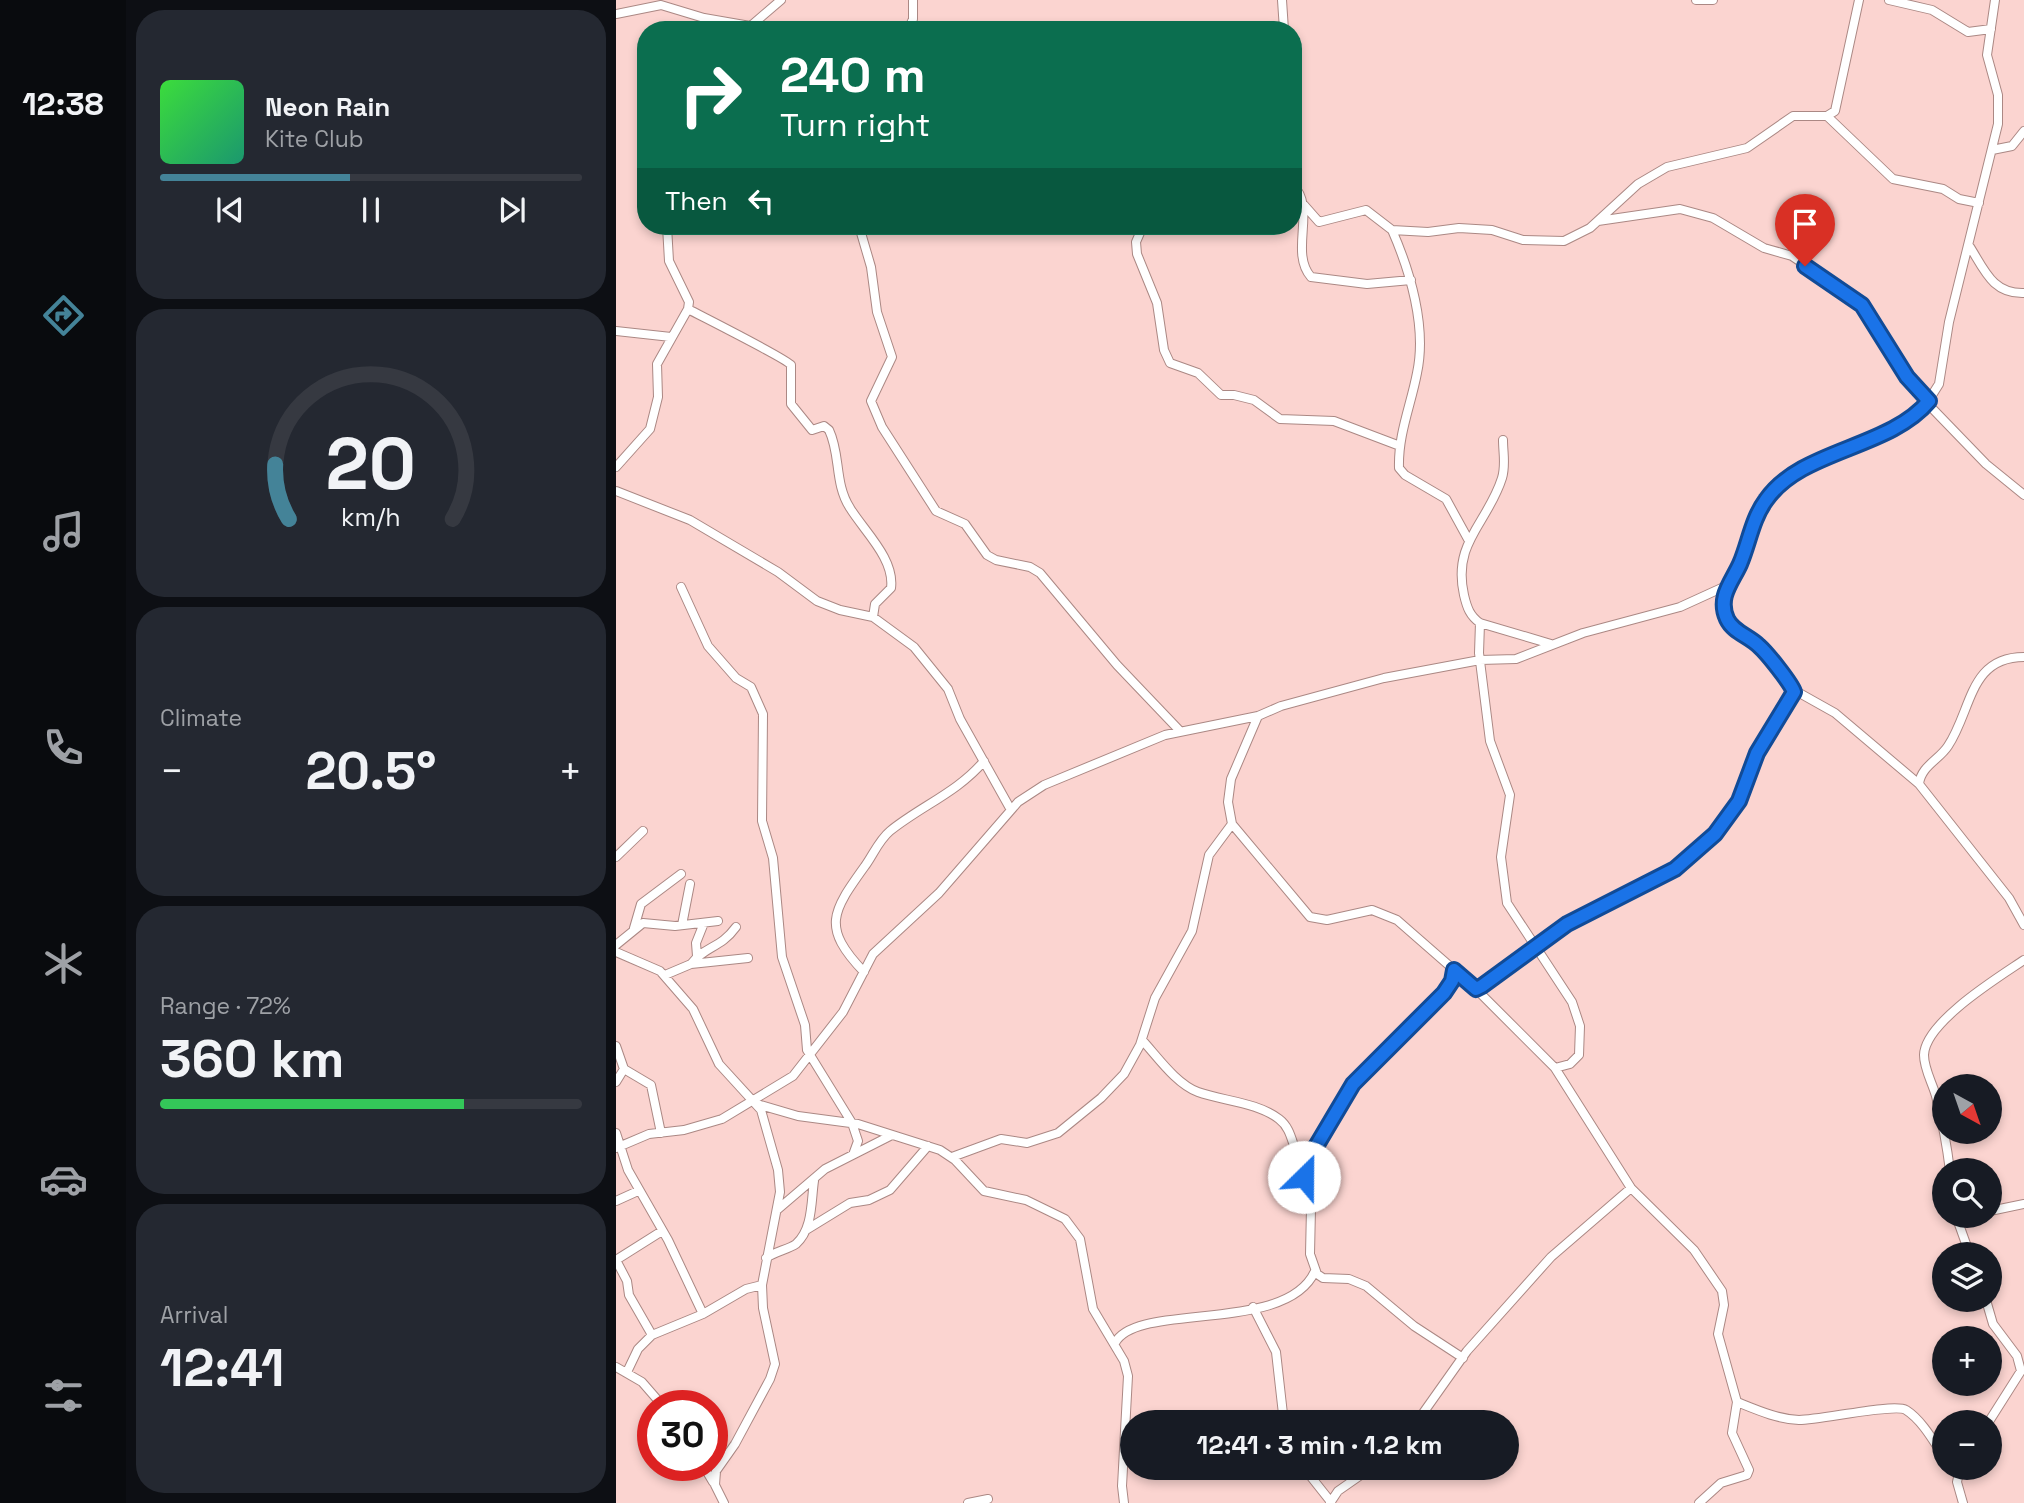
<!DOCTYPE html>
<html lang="en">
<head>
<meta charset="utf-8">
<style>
  :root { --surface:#171b24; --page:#242831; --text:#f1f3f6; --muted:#9ea1a6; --line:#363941; --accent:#448398 }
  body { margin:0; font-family:"Space Grotesk",sans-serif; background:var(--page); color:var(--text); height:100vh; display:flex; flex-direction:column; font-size:26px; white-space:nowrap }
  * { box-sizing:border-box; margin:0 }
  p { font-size:23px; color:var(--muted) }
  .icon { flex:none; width:38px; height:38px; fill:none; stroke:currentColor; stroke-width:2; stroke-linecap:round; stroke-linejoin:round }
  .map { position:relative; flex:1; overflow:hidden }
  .drawer { display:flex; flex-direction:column; gap:10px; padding:10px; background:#0d0f14; width:490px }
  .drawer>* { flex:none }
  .banner { position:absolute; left:21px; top:21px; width:665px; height:214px; border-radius:28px; box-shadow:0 4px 10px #0003; background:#0b6e4f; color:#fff; overflow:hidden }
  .needle { width:46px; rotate:140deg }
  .buttons { position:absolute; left:1316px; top:1074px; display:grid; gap:14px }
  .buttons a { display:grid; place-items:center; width:70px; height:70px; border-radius:50%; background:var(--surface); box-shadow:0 4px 10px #0003; font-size:35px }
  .speed { position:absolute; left:21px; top:1390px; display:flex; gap:14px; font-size:35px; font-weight:700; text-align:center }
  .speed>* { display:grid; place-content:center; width:91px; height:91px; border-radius:50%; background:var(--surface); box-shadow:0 4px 10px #0003; line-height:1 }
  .speed .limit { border:10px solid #d22; background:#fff; color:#111 }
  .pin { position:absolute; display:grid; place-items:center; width:60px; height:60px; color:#fff; margin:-72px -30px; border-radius:50% 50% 50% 0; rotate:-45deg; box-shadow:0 0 7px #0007 }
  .pin .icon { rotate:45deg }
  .me { position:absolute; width:77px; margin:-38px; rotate:23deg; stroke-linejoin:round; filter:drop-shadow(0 0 5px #0008) }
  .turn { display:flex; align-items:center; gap:24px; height:147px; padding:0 28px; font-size:32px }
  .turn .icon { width:91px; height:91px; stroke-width:2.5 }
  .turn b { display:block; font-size:49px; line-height:60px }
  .then { display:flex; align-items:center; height:66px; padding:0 28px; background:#0003; gap:14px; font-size:26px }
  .big { font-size:52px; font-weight:600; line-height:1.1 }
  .drawer .widget { flex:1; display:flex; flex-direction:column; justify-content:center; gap:10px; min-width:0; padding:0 24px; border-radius:28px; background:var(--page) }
  .drawer .dial { align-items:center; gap:0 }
  .dial svg { height:182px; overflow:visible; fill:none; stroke:var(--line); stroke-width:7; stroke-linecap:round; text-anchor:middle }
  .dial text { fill:var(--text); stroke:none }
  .song { display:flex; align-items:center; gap:21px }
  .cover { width:84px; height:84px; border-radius:10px; background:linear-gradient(135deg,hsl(120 70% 55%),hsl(160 70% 35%)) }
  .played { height:7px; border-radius:4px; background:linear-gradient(90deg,var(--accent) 45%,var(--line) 45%) }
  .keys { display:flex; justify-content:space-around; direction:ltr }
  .heat { display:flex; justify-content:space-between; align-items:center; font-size:38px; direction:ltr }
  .charge { height:10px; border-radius:5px; background:linear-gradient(90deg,#34c759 72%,var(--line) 0) }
  .trip { position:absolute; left:504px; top:1410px; width:399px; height:70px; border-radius:35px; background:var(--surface); box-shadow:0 4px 10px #0003; font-weight:600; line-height:70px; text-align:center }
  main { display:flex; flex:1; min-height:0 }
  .tab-bar { display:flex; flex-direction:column; width:126px; justify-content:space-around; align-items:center; background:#090b0e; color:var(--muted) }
  .tab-bar .icon { width:49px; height:49px }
  .tab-bar .active { color:var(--accent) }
  .tab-bar b { font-size:32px; color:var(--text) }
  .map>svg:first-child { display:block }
</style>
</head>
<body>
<main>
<nav class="tab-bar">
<b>12:38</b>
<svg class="icon active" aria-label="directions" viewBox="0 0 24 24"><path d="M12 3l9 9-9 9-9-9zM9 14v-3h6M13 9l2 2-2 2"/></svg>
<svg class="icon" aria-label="music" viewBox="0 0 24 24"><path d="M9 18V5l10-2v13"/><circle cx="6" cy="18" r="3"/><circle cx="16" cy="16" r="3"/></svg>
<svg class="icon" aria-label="phone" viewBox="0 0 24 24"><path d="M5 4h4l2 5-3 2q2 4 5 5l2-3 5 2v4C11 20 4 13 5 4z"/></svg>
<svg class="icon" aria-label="climate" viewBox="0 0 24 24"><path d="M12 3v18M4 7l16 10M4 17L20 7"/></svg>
<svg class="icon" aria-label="car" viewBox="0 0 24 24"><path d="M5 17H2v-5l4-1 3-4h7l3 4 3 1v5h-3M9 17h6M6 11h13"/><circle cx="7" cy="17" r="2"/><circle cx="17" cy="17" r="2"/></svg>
<svg class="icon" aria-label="filters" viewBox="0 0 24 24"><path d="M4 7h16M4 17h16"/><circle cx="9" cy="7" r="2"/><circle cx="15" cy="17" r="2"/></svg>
</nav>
<section class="drawer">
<div class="widget">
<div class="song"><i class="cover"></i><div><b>Neon Rain</b><p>Kite Club</p></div></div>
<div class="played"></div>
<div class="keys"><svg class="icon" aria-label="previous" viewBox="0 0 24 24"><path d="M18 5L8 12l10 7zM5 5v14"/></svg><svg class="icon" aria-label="pause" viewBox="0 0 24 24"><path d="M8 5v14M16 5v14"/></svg><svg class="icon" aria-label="next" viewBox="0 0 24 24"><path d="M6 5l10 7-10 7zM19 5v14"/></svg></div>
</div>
<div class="widget dial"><svg viewBox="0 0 100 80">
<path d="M14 69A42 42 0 1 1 86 69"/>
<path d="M14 69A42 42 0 0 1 8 45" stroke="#448398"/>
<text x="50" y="56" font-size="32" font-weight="700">20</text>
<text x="50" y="72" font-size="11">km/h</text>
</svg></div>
<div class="widget"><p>Climate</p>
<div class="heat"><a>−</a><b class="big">20.5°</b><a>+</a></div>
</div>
<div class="widget"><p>Range · 72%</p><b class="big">360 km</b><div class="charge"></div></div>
<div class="widget"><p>Arrival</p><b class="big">12:41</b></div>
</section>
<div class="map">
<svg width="1408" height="1503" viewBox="0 0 1408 1503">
  <rect width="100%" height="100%" fill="#fbd4d0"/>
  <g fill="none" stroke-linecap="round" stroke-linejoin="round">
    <g stroke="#ab8884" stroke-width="10">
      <path id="minor" d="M666 0 668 30
        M1080 0H1097
        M1273 0 1316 10 1352 32 1375 29
        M0 14 45 5 88 18 134 26
        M130 30 165 0
        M292 30 297 19V0
        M677 106 681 128 677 155
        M1211 116 1219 111 1243 0
        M1376 150 1396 146 1408 131
        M677 185C701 208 673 252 695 277L751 284 795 280
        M688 205 703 222 750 210 776 230 812 232 843 228 876 230 907 240 948 241 974 228 1022 184 1051 167 1131 148 1177 116H1211L1277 179 1327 189 1343 199 1363 203
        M982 221 1064 209 1097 218 1148 248 1176 256 1241 300 1291 377 1313 401
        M243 226 255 267 261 312 276 357 255 401 266 427 320 511 349 524 371 555 380 560 414 567 424 573 501 665 563 730
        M527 226 520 242 521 254 541 303 548 350 554 363 582 373 605 395H618L638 400 664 419 718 421 784 446
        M776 230C794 271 811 327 801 373 795 405 782 434 783 468L789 475 830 499 852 539
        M1354 247C1369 271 1377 294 1408 293
        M72 309C85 316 171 359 175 365V404L196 430 208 426 213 430C225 455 218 483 234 508 248 531 279 559 275 588L259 604 257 617
        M0 331 55 337
        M1311 403 1370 464 1408 495
        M887 440C887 453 890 465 886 478 872 523 836 542 848 595 851 608 854 616 864 623L935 644
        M0 467 34 429 42 397 41 364 72 309 73 302 53 261 51 226
        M0 491 74 520 162 572 201 601 224 610 257 617 298 647 332 689 344 719 395 810
        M65 587 92 646 120 678 135 687 147 714 146 821 157 858 166 957 189 1025 191 1050 236 1123 242 1141 238 1152
        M864 623 863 653 874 741 894 795 885 857 891 903 956 1002 964 1026 963 1055 954 1064 939 1068
        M1408 657C1353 657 1356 710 1332 746 1323 760 1305 766 1303 784L1393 898 1408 925
        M1178 690 1219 713 1303 784
        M642 716 615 779 612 802 616 824 694 917 711 920 756 910 781 920 860 989 939 1068 1015 1188 1078 1250 1106 1291 1108 1305 1102 1334 1121 1402 1116 1433 1133 1470 1131 1475 1105 1483 1083 1503
        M0 857 27 831
        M66 925 74 884
        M18 928 25 904 65 874
        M0 945 27 923 59 926 102 921
        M0 952 44 971 77 1009 103 1064 145 1110 162 1170 164 1192 146 1285 147 1308 159 1364 154 1379 119 1444 100 1471 99 1485 108 1503
        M81 956 80 943 88 923
        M75 964C90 945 104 949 120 927
        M838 970 837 981 828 993 737 1084 687 1171 695 1208 694 1254 701 1274 707 1278 733 1279 750 1286 798 1326 847 1358
        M248 972C205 927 216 912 249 866 257 855 263 840 274 831 305 806 342 792 368 761
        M49 975 75 964 132 958
        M860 989 951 924 1059 869 1099 834 1123 801 1141 753 1178 690C1168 676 1156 658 1144 647 1117 621 1105 631 1110 586
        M526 1040C541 1056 560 1084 582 1092 607 1101 641 1102 663 1119 679 1131 675 1153 689 1165
        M0 1046 8 1069 0 1082
        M8 1069 35 1085 45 1133
        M141 1104 182 1116 242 1124 324 1150 339 1160 368 1191 410 1200 449 1219 464 1239 477 1309 508 1361 512 1376 506 1486 508 1503
        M0 1133 12 1170 52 1240 87 1314
        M0 1148 33 1134 68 1130 106 1119 177 1076 227 1012 257 954 323 893 402 802 428 785 549 735 642 716 665 706 768 678 864 660 900 659 967 633 1064 607 1110 586 1124 565 1139 520 1157 492 1188 469 1238 447 1296 415 1311 403 1323 384 1333 322 1382 124V95L1371 55 1379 0
        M336 1157 385 1139 411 1143 442 1133 485 1098 508 1074 524 1045 539 998 576 931 593 855 616 824
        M1334 1171C1331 1146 1326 1120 1320 1096 1316 1082 1308 1069 1308 1055 1309 1022 1383 977 1408 960
        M0 1201 22 1191
        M161 1210 209 1169 274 1136
        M1374 1211 1408 1204
        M1340 1216 1354 1255
        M190 1230 234 1203 253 1200 274 1190 312 1146
        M150 1258C158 1252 173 1249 180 1244 197 1229 195 1201 198 1181
        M0 1260 11 1281 13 1295 36 1335
        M0 1260 46 1231
        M1370 1300 1377 1324 1401 1356 1405 1371 1372 1423
        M637 1307 660 1352 668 1423
        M499 1343C520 1301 671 1335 699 1271
        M0 1367 26 1382 46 1405
        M11 1372 22 1349 36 1335 87 1314 130 1289 146 1285
        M1121 1402C1141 1410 1161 1419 1183 1420 1205 1420 1278 1403 1290 1410 1306 1420 1318 1442 1328 1457
        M800 1423 851 1351 935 1257 1015 1188
        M87 1465 97 1482
        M688 1468 715 1502
        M1344 1468 1341 1482 1347 1503
        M352 1503 372 1499
        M714 1503 722 1491 755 1468"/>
    </g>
    <use href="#minor" stroke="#fff" stroke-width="8"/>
  </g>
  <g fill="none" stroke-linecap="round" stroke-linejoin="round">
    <g stroke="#114b97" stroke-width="18">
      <path id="route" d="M688 1177 689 1165 737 1084 828 993 836 981 838 970 860 989 866 986 951 924 1059 869 1099 834 1123 801 1141 753 1178 692C1175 683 1151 653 1143 646 1133 636 1117 632 1111 619 1101 597 1116 582 1124 564 1133 543 1136 519 1150 500 1185 449 1273 449 1313 401L1291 377 1246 305 1189 266"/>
    </g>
    <use href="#route" stroke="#1a73e8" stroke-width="12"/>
  </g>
</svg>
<div class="buttons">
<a><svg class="needle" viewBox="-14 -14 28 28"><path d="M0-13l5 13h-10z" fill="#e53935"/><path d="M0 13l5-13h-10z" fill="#9ea1a6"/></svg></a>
<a><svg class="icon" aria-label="search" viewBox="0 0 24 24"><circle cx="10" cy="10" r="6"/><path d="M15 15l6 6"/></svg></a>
<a><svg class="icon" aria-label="layers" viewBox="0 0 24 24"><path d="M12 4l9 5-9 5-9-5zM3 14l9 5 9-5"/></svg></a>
<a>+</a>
<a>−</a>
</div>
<div class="speed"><div class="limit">30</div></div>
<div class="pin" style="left:1189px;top:266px;background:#d93025"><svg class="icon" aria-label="arrive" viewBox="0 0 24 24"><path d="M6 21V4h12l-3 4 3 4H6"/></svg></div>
<svg class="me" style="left:688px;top:1177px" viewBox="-20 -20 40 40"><circle r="19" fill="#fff"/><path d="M0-13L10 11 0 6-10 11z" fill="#1a73e8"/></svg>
<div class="trip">12:41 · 3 min · 1.2 km</div>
<div class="banner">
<div class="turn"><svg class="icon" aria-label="right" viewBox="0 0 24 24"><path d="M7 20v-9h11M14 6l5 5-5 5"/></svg><div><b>240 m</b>Turn right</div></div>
<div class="then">Then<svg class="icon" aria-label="left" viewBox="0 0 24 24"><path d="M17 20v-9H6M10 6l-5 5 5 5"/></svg></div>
</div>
</div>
</main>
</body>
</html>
